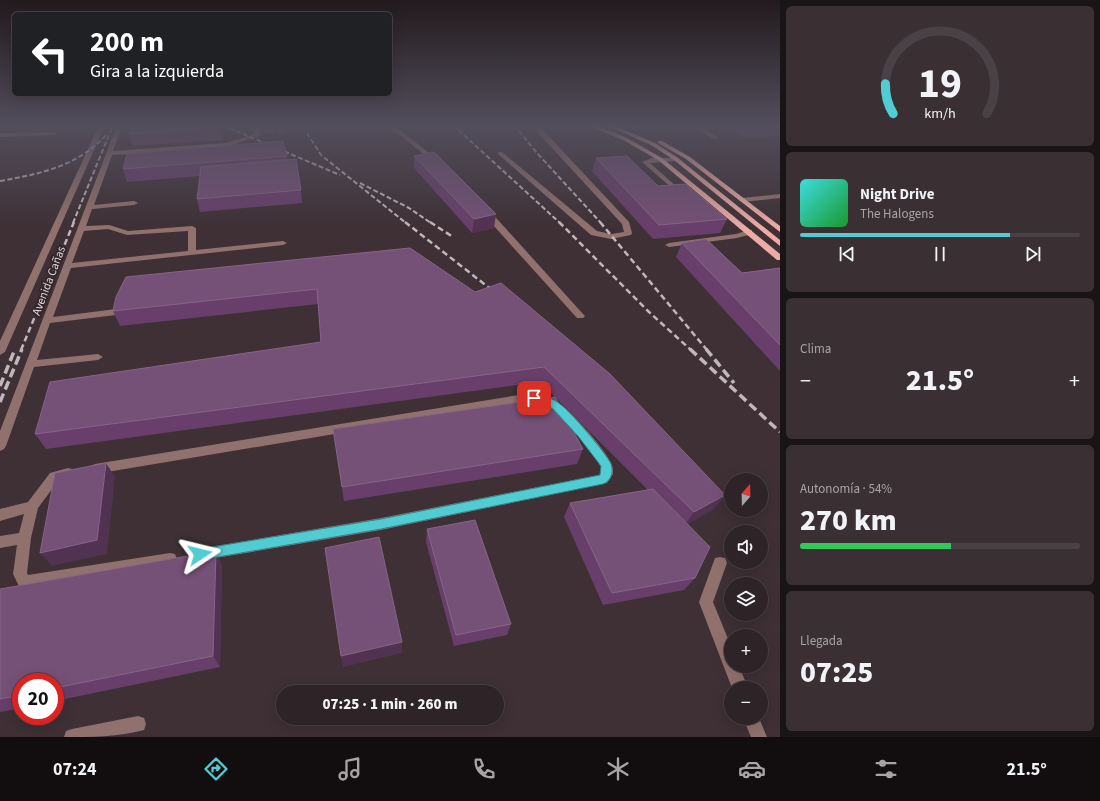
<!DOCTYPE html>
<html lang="es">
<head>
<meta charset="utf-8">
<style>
  :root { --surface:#2e2428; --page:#3a3034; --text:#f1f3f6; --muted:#a7a4a8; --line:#494145; --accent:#51ccd2 }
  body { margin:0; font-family:"Source Sans 3",sans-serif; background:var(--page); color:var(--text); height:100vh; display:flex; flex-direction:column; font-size:15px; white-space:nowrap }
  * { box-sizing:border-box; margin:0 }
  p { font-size:13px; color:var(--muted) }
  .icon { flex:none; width:22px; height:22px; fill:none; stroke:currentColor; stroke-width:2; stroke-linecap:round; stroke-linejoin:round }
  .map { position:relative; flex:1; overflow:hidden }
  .sheet { display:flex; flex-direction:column; gap:6px; padding:6px; background:#191416; width:320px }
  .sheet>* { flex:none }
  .guide { position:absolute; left:12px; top:12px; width:380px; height:84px; border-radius:6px; box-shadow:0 4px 16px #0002,0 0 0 1px var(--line); background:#202124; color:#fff; overflow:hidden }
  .needle { width:26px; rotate:20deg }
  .tools { position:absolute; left:724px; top:473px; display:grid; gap:8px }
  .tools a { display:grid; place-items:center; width:44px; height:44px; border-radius:50%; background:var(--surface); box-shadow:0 4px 16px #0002,0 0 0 1px var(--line); font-size:20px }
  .speed { position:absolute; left:12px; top:673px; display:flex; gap:8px; font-size:20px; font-weight:700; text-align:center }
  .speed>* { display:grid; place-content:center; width:52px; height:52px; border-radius:50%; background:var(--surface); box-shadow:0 4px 16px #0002,0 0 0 1px var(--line); line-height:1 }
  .speed .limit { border:6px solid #d22; background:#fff; color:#111 }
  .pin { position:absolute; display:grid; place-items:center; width:34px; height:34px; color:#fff; margin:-17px; border-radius:8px; box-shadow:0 2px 6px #0006 }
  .me { position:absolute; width:44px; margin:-22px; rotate:80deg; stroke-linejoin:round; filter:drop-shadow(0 0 3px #0008) }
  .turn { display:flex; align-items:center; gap:14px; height:84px; padding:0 12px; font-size:18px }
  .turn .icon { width:52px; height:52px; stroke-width:2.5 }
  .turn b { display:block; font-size:28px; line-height:34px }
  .big { font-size:30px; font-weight:800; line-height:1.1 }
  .sheet .tile { flex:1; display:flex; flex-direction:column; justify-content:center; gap:6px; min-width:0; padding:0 14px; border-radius:6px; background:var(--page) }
  .sheet .dial { align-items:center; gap:0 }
  .dial svg { height:104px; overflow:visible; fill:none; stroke:var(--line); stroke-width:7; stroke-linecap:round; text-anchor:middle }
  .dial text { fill:var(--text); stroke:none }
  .song { display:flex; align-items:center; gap:12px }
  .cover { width:48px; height:48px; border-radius:6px; background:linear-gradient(135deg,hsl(180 70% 55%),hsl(130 70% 35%)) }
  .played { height:4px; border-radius:2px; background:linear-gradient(90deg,var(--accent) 75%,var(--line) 75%) }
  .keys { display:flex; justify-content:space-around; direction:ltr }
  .heat { display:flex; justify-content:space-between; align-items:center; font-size:22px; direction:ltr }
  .charge { height:6px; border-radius:3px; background:linear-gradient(90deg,#34c759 54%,var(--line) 0) }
  .trip { position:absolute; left:276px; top:685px; width:228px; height:40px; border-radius:20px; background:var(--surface); box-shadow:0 4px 16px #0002,0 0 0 1px var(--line); font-weight:800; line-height:40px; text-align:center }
  .tab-bar { display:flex; height:64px; justify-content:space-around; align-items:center; background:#120e10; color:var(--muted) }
  .tab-bar .icon { width:28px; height:28px }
  .tab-bar .selected { color:var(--accent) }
  .tab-bar b { font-size:18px; color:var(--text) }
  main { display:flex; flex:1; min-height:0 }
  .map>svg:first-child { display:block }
</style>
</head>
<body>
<main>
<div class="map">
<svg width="780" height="737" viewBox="0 0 780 737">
  <rect width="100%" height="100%" fill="#3e3035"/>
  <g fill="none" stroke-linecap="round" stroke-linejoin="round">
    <path fill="#91716d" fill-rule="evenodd" d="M99 125H105L5 352 0 355V341Z
      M117 125H123L113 151 226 143 255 134V132L242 125H250L260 130 261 135 227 147 112 155 94 205 134 201 138 203 134 205 92 209 86 226 109 225 128 231 192 226 196 228V250L283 241 287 243 283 245 71 268 53 317 116 309 120 312 116 315 50 323 37 360 98 354 103 357 98 360 34 367 6 446 4 449 0 451V431ZM108 229 127 235 188 231V251L72 263 84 231Z
      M387 125H394L439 161V163H435Z
      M531 125H538L545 132 629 222 632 233 631 235 611 239 591 235 498 154V152H502L597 231 611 234 624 232 622 224Z
      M636 125H644L634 130H630V128Z
      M690 125H698L719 138 714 139Z
      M56 132V134L54 135 0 137V133Z
      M652 158H678V160L676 161 650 163 677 187V189H673L642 162Z
      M780 194V198L742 202 739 200 742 198Z
      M483 210H489L583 314 585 316 583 318H577L483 214Z
      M749 230H752V234L737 238 669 247 665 245 669 243 736 234Z
      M525 394C534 394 544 395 552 399 567 405 606 450 612 465 613 468 613 471 613 474L607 483 381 530 204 560 199 558 197 554 199 550 204 548 381 518 599 475 601 473V467C593 452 559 410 544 404 538 402 531 402 525 402L95 474 91 472 89 469 91 466 95 464Z
      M68 468 72 469 74 473 72 477 58 481 38 508 31 538 27 573 28 575 170 553 175 554 177 559 175 564 29 589 19 586 13 574 17 545 0 548V536L19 533 24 514 0 521V509L28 502 50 473Z
      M720 557 725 558 727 563 713 602 731 646V666H739L748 688H732L699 602 715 558Z
      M138 716 144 718 146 724 144 730C119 737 90 737 64 737L66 731 72 729Z
      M743 718H759L767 737H751Z"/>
    <path fill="#ecaba4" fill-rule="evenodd" d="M587 125H596L627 138 662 158 780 254V260H777L658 160 623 140Z
      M605 125H613L655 143 678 158 780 240V246L674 160 651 145Z
      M658 141H662L690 157 780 226V232L686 159 658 143Z"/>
    <path stroke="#c1b7bb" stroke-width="2" stroke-dasharray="5 2.5" stroke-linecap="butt" d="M222 125 340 175
      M453 125 560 223
      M514 125 537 153 601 223
      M307 133 321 155 406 223
      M0 181C40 174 78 166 106 135
      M360 183 409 208 431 223
      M73 223 113 125"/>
    <path stroke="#c1b7bb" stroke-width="2.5" stroke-dasharray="6 3.5" stroke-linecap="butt" d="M405 222 497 294
      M430 222 453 237
      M559 222 649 312 691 350
      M600 222 707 350
      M21 350 74 222"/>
    <path stroke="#c1b7bb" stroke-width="3.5" stroke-dasharray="9 4.5" stroke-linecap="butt" d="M690 349 780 432
      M706 349 734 383
      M0 386 15 349
      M0 402 22 349"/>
  </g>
  <path fill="#683f6b" d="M247 125H300L301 128 282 135 278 134 274 135 255 127 252 128Z
    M726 125H780V136L745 138Z
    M220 128 223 140 133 146 129 134Z
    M287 156V160L301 190 302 203 200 212 197 199 200 176 127 182 123 169Z
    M414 156 494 228 472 233 414 168Z
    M596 158 658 186 727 219 720 233 653 239 592 171Z
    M682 243 742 273 780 268V371L676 257Z
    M410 248 714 509 687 524 695 578 684 590 603 605 564 517 570 503 648 490 540 382 46 449 35 434 321 342 318 304 120 326 113 311Z
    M333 429 583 449 577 464 344 501Z
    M427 529 511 624 507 635 454 646 426 542Z
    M222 565 220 667 55 701V682H21V708L0 712V589Z"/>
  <path fill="#523251" d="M252 125H255V127L252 128Z
    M275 125H277L278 134 274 135 273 126Z
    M283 125H300L301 128 282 135 281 126Z
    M496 214 494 228 472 233 474 219Z
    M106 463 115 477 107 554 52 566 40 553Z
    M725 495 714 509 684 526 694 512Z
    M216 551 222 565 220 667 213 656Z
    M402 642V653L343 667 341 656Z"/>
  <path fill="#755077" stroke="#866587" d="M134 125H213L220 128 129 134Z
    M283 141 287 156 123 169 127 154Z
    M434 152 496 214 474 219 414 156Z
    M627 156 658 186 685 184 727 219 659 225 596 158Z
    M296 159 301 190 197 199 201 167Z
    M706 239 742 273 780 268V345L682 243Z
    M410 248 475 292 501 283 610 374 725 495 694 512 544 367 35 434 50 382 321 342 317 289 113 311 116 297 126 277Z
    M555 397 583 449 342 487 333 429Z
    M106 463 97 540 40 553 55 473Z
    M653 489 710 547 695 578 612 593 570 503Z
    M475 520 511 624 456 635 427 529Z
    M379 537 402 642 341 656 325 548Z
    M216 551 213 656 55 688V682H21V695L0 699V589Z"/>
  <linearGradient id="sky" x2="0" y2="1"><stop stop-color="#221a1d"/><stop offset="0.55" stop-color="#524e5c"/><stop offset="1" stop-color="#524e5c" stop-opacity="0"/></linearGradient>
  <rect width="780" height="228" fill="url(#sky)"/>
  <path fill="#51ccd2" stroke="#358588" d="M534 394C543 395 552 398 560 404 570 411 606 453 611 464 614 472 611 481 603 484L381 529 200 560 196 559 194 554 196 550 200 549 381 519 600 475 601 466 578 436 553 409 541 402 531 400 529 398Z"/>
  <g text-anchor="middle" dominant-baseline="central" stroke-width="4" stroke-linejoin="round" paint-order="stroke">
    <g font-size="12" fill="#e0d7da" stroke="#34262b">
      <text transform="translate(49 281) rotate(-69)">Avenida Cañas</text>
    </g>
  </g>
</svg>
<div class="tools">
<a><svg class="needle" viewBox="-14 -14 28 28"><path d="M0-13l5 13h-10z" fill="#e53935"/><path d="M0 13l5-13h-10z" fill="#a7a4a8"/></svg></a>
<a><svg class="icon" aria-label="sound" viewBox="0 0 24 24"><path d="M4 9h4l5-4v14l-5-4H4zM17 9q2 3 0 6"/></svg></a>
<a><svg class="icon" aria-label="layers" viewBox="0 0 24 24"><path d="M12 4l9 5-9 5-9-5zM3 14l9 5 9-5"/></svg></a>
<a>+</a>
<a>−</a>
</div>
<div class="speed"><div class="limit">20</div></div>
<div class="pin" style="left:534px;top:398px;background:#d93025"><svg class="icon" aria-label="arrive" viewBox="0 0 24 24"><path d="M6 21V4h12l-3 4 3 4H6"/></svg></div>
<svg class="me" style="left:200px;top:554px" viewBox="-20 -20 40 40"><path d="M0-17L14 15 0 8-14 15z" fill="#51ccd2" stroke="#fff" stroke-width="4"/></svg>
<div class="trip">07:25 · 1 min · 260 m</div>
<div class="guide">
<div class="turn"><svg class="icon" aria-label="left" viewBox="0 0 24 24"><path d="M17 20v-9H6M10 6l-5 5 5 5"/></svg><div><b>200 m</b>Gira a la izquierda</div></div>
</div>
</div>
<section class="sheet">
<div class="tile dial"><svg viewBox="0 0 100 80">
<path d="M14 69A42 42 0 1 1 86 69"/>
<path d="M14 69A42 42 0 0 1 8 46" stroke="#51ccd2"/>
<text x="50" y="56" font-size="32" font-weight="700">19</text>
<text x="50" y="72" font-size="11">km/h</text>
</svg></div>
<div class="tile">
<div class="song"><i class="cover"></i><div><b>Night Drive</b><p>The Halogens</p></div></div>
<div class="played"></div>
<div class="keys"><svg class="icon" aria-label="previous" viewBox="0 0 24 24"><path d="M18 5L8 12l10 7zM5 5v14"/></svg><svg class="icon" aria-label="pause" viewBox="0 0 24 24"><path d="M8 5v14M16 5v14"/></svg><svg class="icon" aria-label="next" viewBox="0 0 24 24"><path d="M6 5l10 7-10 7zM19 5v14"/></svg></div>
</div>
<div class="tile"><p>Clima</p>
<div class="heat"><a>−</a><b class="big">21.5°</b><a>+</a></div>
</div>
<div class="tile"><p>Autonomía · 54%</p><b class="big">270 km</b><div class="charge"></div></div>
<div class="tile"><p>Llegada</p><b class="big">07:25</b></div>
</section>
</main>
<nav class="tab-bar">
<b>07:24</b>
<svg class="icon selected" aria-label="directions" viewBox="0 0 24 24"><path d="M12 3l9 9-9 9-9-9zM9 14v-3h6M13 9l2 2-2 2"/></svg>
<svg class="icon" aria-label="music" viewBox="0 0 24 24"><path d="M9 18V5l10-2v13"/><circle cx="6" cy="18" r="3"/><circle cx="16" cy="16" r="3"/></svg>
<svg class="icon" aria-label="phone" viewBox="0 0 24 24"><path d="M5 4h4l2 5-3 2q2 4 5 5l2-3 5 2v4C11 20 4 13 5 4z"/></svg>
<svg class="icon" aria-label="climate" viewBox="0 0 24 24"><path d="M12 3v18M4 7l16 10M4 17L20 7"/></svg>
<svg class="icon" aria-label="car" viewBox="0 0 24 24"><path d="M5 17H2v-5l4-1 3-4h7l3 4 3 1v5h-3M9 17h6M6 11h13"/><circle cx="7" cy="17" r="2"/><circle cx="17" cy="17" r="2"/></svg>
<svg class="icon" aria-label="filters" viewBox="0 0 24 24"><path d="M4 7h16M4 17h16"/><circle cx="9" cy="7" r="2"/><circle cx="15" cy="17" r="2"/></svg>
<b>21.5°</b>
</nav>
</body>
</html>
